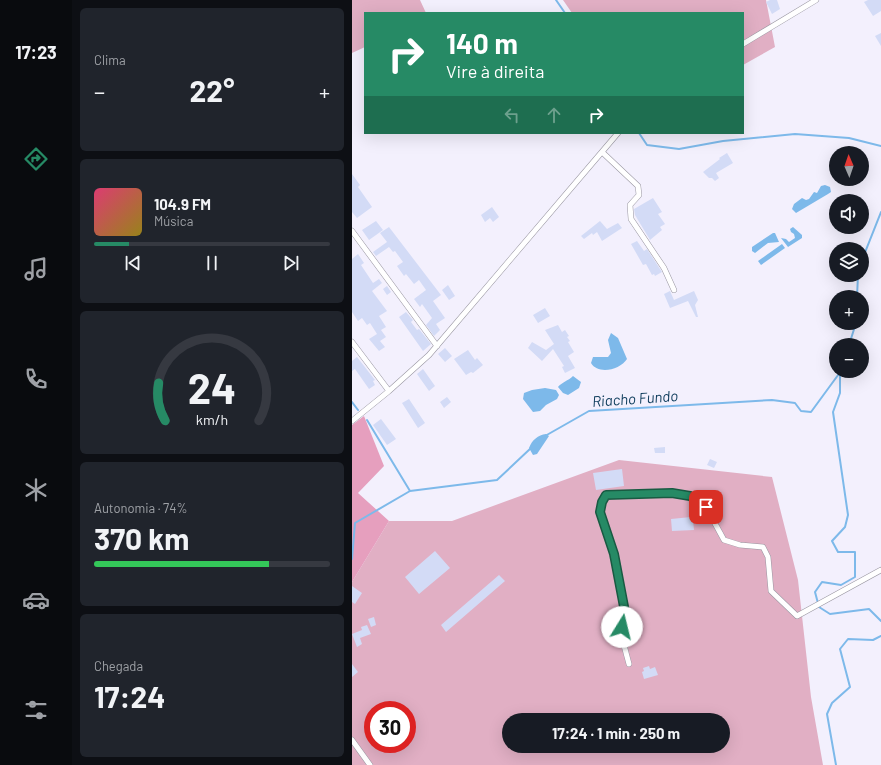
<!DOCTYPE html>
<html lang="pt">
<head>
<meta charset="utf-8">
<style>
  :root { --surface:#171b24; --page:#20242c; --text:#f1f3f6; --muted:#9ea1a6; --line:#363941; --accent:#268a65 }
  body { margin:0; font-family:Barlow,sans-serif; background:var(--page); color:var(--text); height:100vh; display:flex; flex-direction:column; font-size:15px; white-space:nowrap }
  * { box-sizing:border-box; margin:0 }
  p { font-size:13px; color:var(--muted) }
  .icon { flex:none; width:22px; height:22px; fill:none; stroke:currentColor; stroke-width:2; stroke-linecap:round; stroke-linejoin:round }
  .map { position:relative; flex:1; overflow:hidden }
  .sheet { display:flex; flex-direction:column; gap:8px; padding:8px; background:#0d0f14; width:280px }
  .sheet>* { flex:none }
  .hud { position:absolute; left:12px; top:12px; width:380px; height:122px; border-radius:0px; box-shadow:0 4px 16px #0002; background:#268a65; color:#fff; overflow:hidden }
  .needle { width:26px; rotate:358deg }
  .controls { position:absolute; left:477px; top:146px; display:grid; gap:8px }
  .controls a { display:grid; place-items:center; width:40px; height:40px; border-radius:50%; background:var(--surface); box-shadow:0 4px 16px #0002; font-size:20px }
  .speed { position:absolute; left:12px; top:701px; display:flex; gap:8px; font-size:20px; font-weight:700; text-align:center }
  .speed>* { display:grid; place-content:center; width:52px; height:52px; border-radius:50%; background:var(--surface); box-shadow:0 4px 16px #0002; line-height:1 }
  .speed .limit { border:6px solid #d22; background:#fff; color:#111 }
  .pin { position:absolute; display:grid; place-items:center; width:34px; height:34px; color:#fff; margin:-17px; border-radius:8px; box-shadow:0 2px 6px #0006 }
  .me { position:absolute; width:44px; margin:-22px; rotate:9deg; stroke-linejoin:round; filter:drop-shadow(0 0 3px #0008) }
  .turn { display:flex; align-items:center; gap:14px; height:84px; padding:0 16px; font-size:18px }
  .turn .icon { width:52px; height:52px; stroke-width:2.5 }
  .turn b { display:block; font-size:28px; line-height:34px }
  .lanes { display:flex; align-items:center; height:38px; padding:0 16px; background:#0003; justify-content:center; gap:20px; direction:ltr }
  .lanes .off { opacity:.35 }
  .big { font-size:30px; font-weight:700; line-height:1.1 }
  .sheet .widget { flex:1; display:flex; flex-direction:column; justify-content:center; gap:6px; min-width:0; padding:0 14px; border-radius:6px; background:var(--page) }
  .sheet .dial { align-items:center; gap:0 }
  .dial svg { height:104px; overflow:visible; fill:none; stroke:var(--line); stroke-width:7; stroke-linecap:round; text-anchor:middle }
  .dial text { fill:var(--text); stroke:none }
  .song { display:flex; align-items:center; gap:12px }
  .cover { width:48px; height:48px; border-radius:6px; background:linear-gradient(135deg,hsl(340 70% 55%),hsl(50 70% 35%)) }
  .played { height:4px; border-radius:2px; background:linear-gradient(90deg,var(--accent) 15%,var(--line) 15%) }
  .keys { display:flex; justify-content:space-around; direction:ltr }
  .heat { display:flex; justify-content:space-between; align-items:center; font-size:22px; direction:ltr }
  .charge { height:6px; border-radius:3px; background:linear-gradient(90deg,#34c759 74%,var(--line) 0) }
  .trip { position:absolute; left:150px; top:713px; width:228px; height:40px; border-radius:20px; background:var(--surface); box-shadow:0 4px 16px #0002; font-weight:700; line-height:40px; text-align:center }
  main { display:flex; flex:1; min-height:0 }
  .tab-bar { display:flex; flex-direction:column; width:72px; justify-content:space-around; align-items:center; background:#090b0e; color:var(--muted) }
  .tab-bar .icon { width:28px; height:28px }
  .tab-bar .current { color:var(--accent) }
  .tab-bar b { font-size:18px; color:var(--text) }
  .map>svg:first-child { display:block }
</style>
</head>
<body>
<main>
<nav class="tab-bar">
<b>17:23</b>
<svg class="icon current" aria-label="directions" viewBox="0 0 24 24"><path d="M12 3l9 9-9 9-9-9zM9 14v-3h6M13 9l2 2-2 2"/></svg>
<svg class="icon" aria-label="music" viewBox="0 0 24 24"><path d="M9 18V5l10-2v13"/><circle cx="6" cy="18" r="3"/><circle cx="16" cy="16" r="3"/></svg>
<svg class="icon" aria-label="phone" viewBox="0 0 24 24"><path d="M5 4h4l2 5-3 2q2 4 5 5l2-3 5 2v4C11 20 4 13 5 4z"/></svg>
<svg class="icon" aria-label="climate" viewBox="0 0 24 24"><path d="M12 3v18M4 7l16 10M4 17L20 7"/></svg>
<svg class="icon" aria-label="car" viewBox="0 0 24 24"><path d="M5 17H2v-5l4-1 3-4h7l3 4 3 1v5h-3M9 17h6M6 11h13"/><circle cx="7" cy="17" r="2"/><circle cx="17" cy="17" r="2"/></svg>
<svg class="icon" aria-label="filters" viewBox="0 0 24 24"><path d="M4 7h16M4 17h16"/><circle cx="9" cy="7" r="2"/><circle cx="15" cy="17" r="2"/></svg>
</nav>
<section class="sheet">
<div class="widget"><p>Clima</p>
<div class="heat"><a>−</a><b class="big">22°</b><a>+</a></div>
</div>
<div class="widget">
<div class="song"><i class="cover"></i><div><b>104.9 FM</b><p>Música</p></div></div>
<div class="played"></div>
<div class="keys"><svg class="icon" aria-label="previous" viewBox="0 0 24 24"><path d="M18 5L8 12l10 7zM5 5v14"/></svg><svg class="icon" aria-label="pause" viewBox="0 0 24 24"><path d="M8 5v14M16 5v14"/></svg><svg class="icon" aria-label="next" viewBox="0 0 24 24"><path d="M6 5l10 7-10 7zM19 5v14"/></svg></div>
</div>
<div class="widget dial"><svg viewBox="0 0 100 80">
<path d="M14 69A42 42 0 1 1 86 69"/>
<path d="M14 69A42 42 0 0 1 9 40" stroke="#268a65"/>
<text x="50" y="56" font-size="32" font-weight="700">24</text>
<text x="50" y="72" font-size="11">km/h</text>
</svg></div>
<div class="widget"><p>Autonomia · 74%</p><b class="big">370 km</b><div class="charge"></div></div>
<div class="widget"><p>Chegada</p><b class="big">17:24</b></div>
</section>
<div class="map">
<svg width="529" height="765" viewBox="0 0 529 765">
  <rect width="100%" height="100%" fill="#f3f0fd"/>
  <path fill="#e1afc4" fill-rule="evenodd" d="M0 0H68L74 13H13V47L0 53Z
    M211 0H414L423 47 391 65V13H220Z
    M267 460 420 477 446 580 459 697 471 765H0V582L37 521H100ZM21 710H55V744H21ZM157 720H371V746H157Z"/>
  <path fill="#e69fbe" d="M12 416 32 466 6 493 37 521 0 582V425Z"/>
  <path fill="#7db9ea" d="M473 185 478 187 479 192 476 194 444 213 440 209 442 204 450 198 454 200 457 199 462 192 465 193 469 186Z
    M441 227 450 235V238L436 247 429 238 434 239 437 242 443 238 442 234 439 232 438 229Z
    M421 233H423L427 242 416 243 403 253 400 251V247Z
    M430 244 433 248 409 265 406 261Z
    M259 333 266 338 275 359C268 370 246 375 239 363L241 357H256L259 353 256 340Z
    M221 376 229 382 227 388 216 395 211 393 206 387C210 382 216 381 221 376Z
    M193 388 204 390 207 395 205 399 194 405 188 411 181 412 171 399 172 393 180 390Z
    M194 434 197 436 185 454 181 455 177 448C180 440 186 435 194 434Z"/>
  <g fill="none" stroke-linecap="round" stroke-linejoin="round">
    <path stroke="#7db9ea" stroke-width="2" d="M204 0 213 13
      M287 133 295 145 327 149 371 141 443 134 497 138 529 146
      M510 260 529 212
      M505 297 506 275
      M497 345 504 323
      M488 372V393L481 412 496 515 493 527 480 541 486 552H503V577L489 585 470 582 463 592 467 607 478 614 517 609 529 621
      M0 402 6 410
      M15 420 58 491
      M193 436 237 411 420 400 443 403 449 411 459 412 489 371
      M0 559 3 523 58 491 145 480 179 448
      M484 765 475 714 480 703 498 687 488 649 496 639 521 640 529 636"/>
  </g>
  <path fill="#d3dbf6" d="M418 0H425L428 9 420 14 414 2Z
    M516 0H529V11L521 16 512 2Z
    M529 33V46L523 36Z
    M375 153 381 163 364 173 367 178 363 181 360 178H357L351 172 368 159 367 158Z
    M0 174 8 185 6 187 20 207 5 218 0 212Z
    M301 198 310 212 306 214 313 224 308 227 310 230 298 240 283 215 282 209Z
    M140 207 147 217 141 222 138 218 133 222 129 215Z
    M24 221 31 230 17 240 10 230Z
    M248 221 255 229 266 223 270 228 250 241 245 232 241 235 240 233 232 239 229 236Z
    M37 227 89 295 81 301 93 318 84 324 88 330 82 336 74 325 80 318 70 304 68 307 62 299 74 290 67 280 62 284 54 274 52 276 45 266 51 262 43 251 41 252 37 247 24 256 21 252 35 242 28 233Z
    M285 241 292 251 295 249 310 272 303 276 302 274 300 275 294 264 291 265 279 244Z
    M6 254 12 263 9 265 21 283 27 279 30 283 20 291 35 311 27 316 34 327 29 330 34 337 28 341 33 347 27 351 17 339 25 334 18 323 15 325 10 318 6 321 0 312V259Z
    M96 285 103 296 97 300 90 290Z
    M35 286 39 292 35 295 31 289Z
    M318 291 322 300 342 291 346 300 343 305 346 317H344L336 301 318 308 312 294Z
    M193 308 198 316 186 323 181 315Z
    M54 312 61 320 59 322 65 330 67 329 79 344 71 351 47 317Z
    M206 325 210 332 213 330 217 336 215 337 218 341 216 342 222 352 216 356 223 368 213 373 210 367 212 366 201 349 190 361 176 348 180 342 194 350 202 344 193 330Z
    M93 348 100 356 93 362 86 354Z
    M116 350 123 360 125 358 131 365 121 373 119 372 114 375 102 359Z
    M5 357 23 380 21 381 23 385 17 389 3 369 0 371V361Z
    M71 369 83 386 77 391 65 374Z
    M95 397 99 402 92 408 88 402Z
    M57 399 73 423 66 428 50 403Z
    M29 419 44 439 35 445 21 425Z
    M313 447V453H303L302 448Z
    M358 459 365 462 362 468 355 465Z
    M270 469 272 486 244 490 241 473Z
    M339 517V520H341L342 530 320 531 319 519Z
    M83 551 98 568 67 594 53 577Z
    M147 575 153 581 94 632 89 625Z
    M0 586 10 593 3 604 0 602Z
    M22 617 24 625 19 627 16 619Z
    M15 625 19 634 8 638 10 644 5 647 0 634 10 630 9 627Z
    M0 664 6 672 0 677Z
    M297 666 298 669 303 667 306 675 292 679 290 672 292 671 291 668Z"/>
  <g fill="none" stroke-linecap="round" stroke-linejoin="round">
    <g stroke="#9996a1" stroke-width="6">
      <path id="minor" d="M391 44 464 0
        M250 152 286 186 287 195 278 205 279 219 312 268 322 290
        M0 231 85 346
        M0 342 37 391
        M0 421 37 391 77 355 266 133
        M277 664 269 634 273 612 262 554 248 512 250 501 254 495 320 493 338 496 354 507 372 540 388 545 411 547 416 557 419 591 445 616 529 570
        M0 740 18 765"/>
    </g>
    <use href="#minor" stroke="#fff" stroke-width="5"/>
  </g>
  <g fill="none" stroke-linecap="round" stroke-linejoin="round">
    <g stroke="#195a42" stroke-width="10">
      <path id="route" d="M270 627 273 612 262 554 248 512 250 502 254 495 320 493 338 496 354 507"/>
    </g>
    <use href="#route" stroke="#268a65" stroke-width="7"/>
  </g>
  <g text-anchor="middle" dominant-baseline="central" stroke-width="3" stroke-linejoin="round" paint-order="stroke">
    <g font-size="15" font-style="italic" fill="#0d3b5b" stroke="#f3f0fd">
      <text transform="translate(283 398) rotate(-4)">Riacho Fundo</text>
    </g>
  </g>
</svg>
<div class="controls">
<a><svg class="needle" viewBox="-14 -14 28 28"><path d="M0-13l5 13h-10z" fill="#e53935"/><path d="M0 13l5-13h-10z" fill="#9ea1a6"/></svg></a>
<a><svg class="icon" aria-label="sound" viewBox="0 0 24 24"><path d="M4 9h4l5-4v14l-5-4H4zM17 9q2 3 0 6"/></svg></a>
<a><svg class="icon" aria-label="layers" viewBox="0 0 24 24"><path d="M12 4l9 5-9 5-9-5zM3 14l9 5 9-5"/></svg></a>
<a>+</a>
<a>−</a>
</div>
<div class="speed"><div class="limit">30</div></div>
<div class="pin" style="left:354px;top:507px;background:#d93025"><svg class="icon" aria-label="arrive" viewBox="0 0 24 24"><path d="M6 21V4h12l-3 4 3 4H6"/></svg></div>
<svg class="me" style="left:270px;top:627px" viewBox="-20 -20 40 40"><circle r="19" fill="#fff"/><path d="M0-13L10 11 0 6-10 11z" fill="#268a65"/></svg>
<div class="trip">17:24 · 1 min · 250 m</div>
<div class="hud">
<div class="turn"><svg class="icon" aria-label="right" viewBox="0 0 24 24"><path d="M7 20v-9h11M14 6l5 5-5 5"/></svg><div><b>140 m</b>Vire à direita</div></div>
<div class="lanes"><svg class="icon off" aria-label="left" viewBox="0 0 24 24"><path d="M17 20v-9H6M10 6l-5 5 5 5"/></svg><svg class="icon off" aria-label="ahead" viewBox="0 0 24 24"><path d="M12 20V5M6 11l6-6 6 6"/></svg><svg class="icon" aria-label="right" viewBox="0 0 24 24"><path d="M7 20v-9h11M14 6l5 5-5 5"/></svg></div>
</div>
</div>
</main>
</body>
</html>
